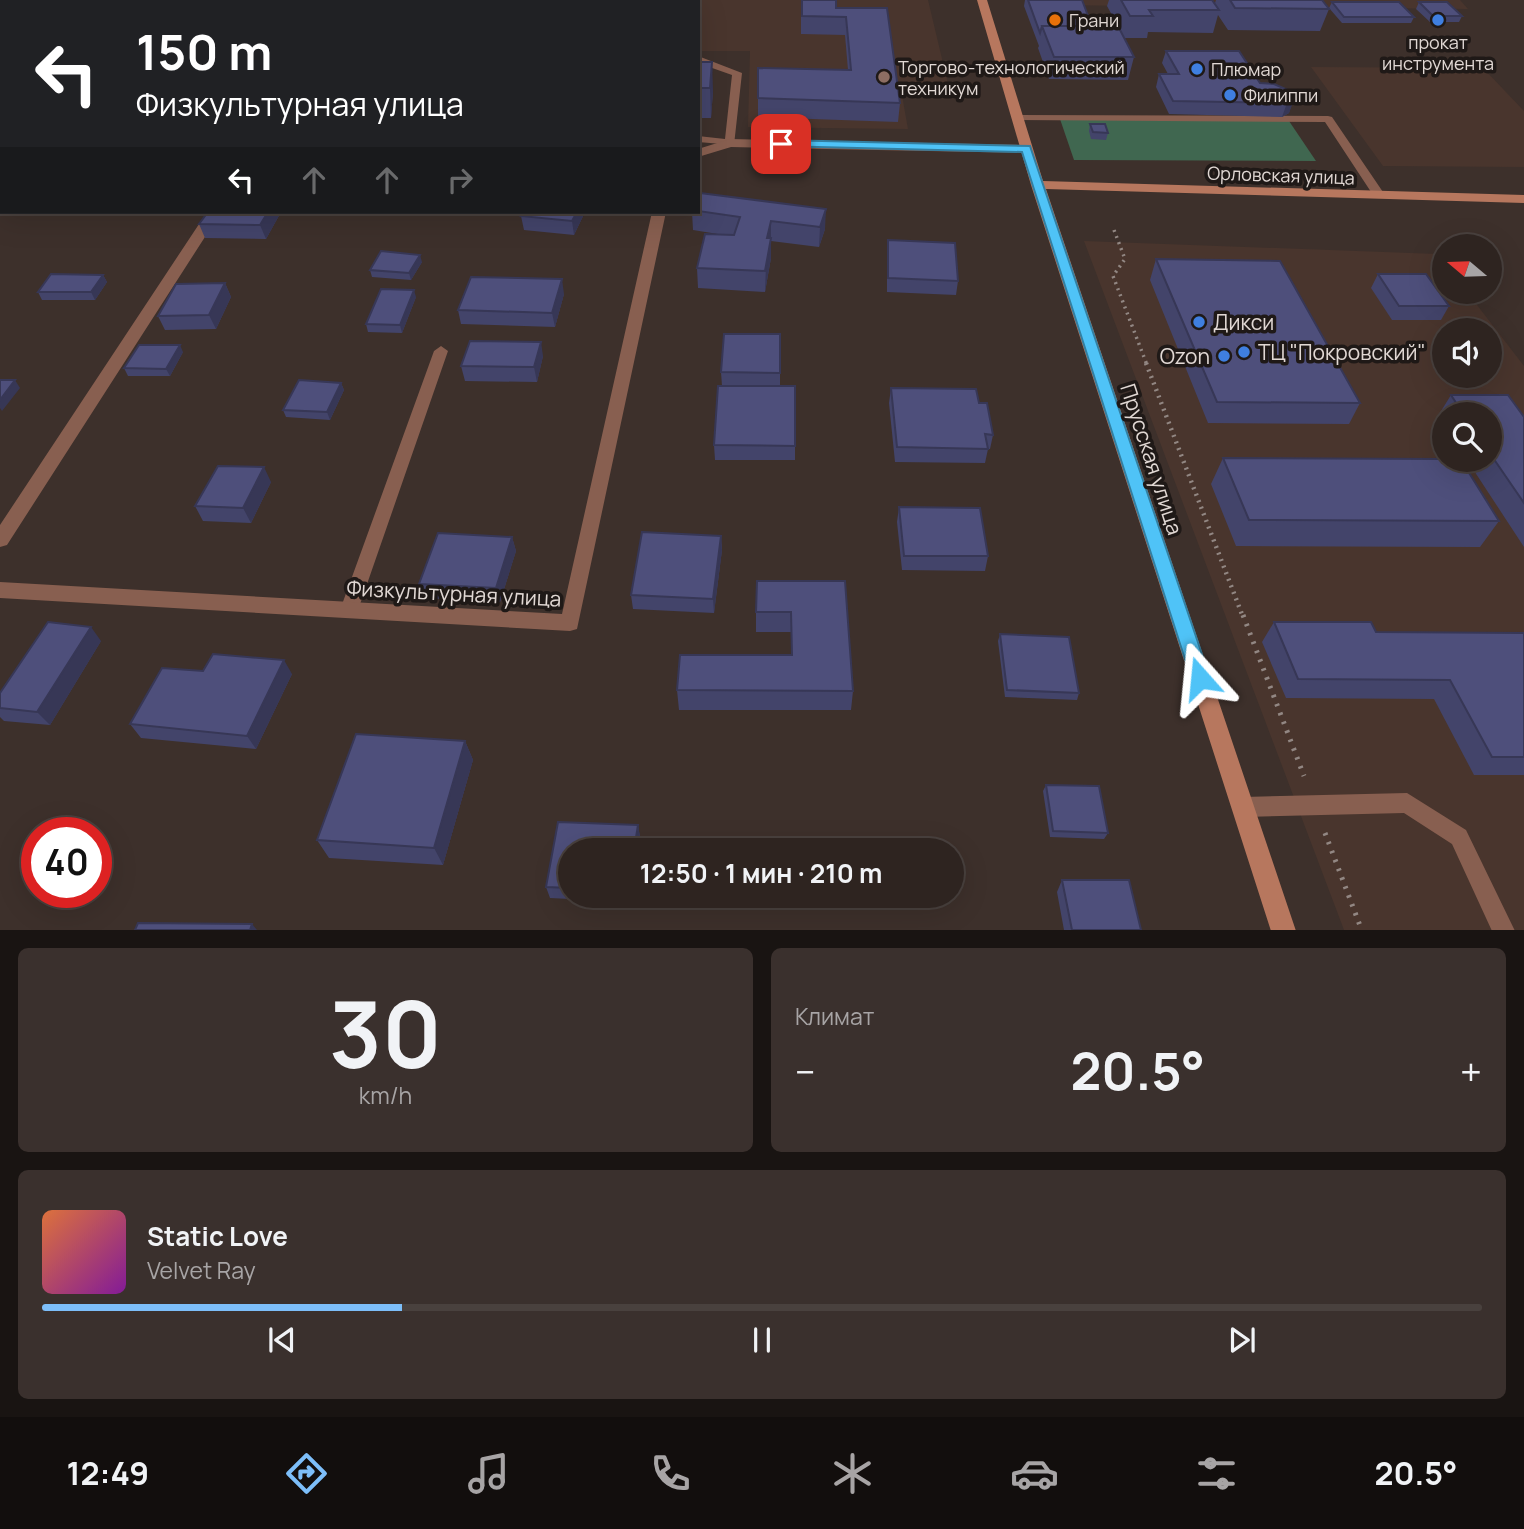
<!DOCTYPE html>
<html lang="ru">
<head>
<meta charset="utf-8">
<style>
  :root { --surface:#2e2420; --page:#3a302d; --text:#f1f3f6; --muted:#a7a4a5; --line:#49413e; --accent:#7dbef9 }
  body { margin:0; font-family:Manrope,sans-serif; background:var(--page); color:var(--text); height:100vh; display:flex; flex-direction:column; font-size:26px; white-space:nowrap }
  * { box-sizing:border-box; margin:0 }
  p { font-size:23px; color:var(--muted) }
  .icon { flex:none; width:38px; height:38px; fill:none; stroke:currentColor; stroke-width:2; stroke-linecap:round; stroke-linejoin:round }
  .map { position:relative; height:930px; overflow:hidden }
  .panel { display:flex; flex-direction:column; gap:18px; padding:18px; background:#191412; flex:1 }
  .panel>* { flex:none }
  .top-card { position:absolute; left:0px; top:0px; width:700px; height:214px; box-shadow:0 7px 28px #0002,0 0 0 2px var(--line); background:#202124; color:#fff; overflow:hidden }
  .needle { width:46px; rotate:289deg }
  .tools { position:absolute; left:1432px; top:234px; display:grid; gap:14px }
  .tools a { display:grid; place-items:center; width:70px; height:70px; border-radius:50%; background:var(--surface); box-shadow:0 7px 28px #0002,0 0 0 2px var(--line); font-size:35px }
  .speed { position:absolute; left:21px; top:817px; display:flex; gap:14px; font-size:35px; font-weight:700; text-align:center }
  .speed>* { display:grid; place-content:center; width:91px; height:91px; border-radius:50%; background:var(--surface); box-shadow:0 7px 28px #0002,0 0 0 2px var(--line); line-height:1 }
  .speed .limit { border:10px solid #d22; background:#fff; color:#111 }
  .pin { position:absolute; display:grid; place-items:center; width:60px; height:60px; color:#fff; margin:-30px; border-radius:14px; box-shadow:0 4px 10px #0006 }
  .me { position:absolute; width:77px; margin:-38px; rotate:342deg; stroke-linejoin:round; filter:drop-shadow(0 0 5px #0008) }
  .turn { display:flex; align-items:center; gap:24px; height:147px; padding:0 21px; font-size:32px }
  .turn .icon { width:91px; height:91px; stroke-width:2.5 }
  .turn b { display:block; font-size:49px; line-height:60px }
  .lanes { display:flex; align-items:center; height:66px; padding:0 21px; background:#0003; justify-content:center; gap:35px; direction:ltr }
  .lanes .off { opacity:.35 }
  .big { font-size:52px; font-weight:700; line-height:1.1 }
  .panel .tile { flex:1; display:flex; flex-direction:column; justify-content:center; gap:10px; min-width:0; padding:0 24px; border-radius:10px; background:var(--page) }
  .panel .dial { align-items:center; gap:0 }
  .dial b { font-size:91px; line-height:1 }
  .song { display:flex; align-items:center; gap:21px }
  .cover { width:84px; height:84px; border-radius:10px; background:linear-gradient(135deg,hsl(20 70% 55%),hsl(290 70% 35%)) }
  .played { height:7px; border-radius:4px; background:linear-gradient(90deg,var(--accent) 25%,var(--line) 25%) }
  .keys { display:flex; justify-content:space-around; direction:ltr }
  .heat { display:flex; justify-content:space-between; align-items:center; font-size:38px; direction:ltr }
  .panel .tiles { flex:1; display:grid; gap:18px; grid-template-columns:1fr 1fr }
  .tile:last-child { grid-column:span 2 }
  .trip { position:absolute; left:558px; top:838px; width:406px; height:70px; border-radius:35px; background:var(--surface); box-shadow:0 7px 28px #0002,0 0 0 2px var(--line); font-weight:700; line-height:70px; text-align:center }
  .menu { display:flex; height:112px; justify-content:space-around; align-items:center; background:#120e0d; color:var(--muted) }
  .menu .icon { width:49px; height:49px }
  .menu .active { color:var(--accent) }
  .menu b { font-size:32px; color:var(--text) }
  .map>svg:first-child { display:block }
</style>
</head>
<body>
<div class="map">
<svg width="1524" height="931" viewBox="0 0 1524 931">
  <rect width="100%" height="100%" fill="#3d302b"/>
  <path fill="#49352d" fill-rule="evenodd" d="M558 0H928L948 84H900L908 129 748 127 750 51H698V2Z
    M1044 0H1460L1468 9 1046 5Z
    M1311 67 1483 68 1524 111V167L1383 166Z
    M1084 241 1437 254 1444 262V292H1467L1524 366V930H1344ZM1444 331H1489V376H1444ZM1444 415H1489V460H1444Z"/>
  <path fill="#406750" d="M1060 119 1289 121 1316 161 1074 160Z"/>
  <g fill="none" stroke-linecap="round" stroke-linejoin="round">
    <path stroke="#928783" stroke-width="3.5" stroke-dasharray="2 4.5" stroke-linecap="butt" d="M1114 230 1125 259 1113 276 1147 365"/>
    <path stroke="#928783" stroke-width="4.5" stroke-dasharray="2 5" stroke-linecap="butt" d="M1146 363 1243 617"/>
    <path stroke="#928783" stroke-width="5" stroke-dasharray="2.5 7" stroke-linecap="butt" d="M1243 615 1304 776
      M1325 833 1362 931"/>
    <path fill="#885f50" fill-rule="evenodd" d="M485 0H495L485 2Z
      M698 56 742 73 734 145 698 142V136L725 139 732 75 698 63Z
      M1013 115 1328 116 1332 117 1385 195 1383 198H1375L1325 122 1017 120 1013 119Z
      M441 346 448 351 358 610 355 615 349 617 343 615 340 610 434 351Z
      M1407 793 1466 830 1515 931H1492L1452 844 1404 813 1243 817 1236 814 1233 807 1236 800 1243 797Z"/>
    <path fill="#885f50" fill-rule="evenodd" d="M730 139 1026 145 1032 149 1026 153 731 147 698 157V149Z
      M0 154H2V162H0Z
      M207 212H221L7 545 0 547V525Z
      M652 212H666L577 629 570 631 0 598V582L562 614Z"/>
    <path fill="#b7775e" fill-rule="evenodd" d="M977 0H987L1043 181 1524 195V203L1046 189 1296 931H1271L1031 185Z"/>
  </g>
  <path fill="#43446a" d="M801 0H836V8H887L900 103 898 122 758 117V68L848 70 845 35 801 34Z
    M1025 0H1082L1090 21 1107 26H1118L1107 6 1109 0H1212L1215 3 1216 0H1322L1329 9 1320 31 1228 30 1218 15 1213 33 1148 32 1147 38H1124L1134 57 1128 80 1049 79 1038 48 1039 46 1024 6Z
    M1332 2 1414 17 1411 23H1342L1329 8Z
    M1419 2 1462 16 1459 22H1430L1416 9Z
    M2 40V86H0V41Z
    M1166 51 1260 83 1295 93 1289 113 1282 117 1169 114 1156 87 1159 74H1168L1162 63Z
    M698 62 713 91 711 118H698Z
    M1090 124 1108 133 1106 140 1091 139 1089 131Z
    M698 197 825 229 819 247 771 241V258L765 292 698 288 697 268 724 235 693 230 692 212H698Z
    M281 212 266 239 205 238 199 224Z
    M347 212H380L379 213H347Z
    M585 212 574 235 524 230 521 216Z
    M888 240 958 281 956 295 887 292V255Z
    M1156 259 1360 403 1349 424 1208 423 1150 280Z
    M422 262 411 280 372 277 370 270Z
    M1378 274 1449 306 1441 320H1392L1371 288Z
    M103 275 107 282 95 300H42L38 292Z
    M225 283 231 297 216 329 165 330 158 316Z
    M564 294 555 327 461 324 458 310Z
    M416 297 402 333 368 332 366 324Z
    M780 334V386L795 446V460H715L714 445 722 386 721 372Z
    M183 352 170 376H128L124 368Z
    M543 356 537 382 465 381 461 366Z
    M341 383 344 390 330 420 286 417 283 410Z
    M891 388 979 403 993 435 990 449H988L985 463 895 462 889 403Z
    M1451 395 1524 417V547L1467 460H1489V415H1444V424L1438 416Z
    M1223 458 1499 521 1480 547 1236 546 1211 484Z
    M271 482 251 523 203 521 195 506Z
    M899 507 988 556 985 571 902 570 897 522Z
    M721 536 722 550 714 613 633 609 631 595Z
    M512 537 516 551 500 602 424 598 419 584Z
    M845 581 853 691 851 710H679L677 690 791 655V632H756V612Z
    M1274 622 1376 632 1524 633V775H1474L1434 699 1286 698 1262 642Z
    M1000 634 1079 693 1077 700 1005 697 998 641Z
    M101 641 50 725 4 721 0 717V693Z
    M203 671 292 674 256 749 141 738 130 724Z
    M465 741 473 760 443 865 329 858 317 840Z
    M1046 785 1108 833 1104 839 1050 837 1043 791Z
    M558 822 638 825 640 837 638 850H570V896H632L631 902 550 898 546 887Z
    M1062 880 1141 930H1064L1057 892Z"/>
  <path fill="#373756" d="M83 0H116L117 2H81Z
    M418 0H441L440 2H417Z
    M712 62 713 91 711 118 710 88Z
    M1294 100 1289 113 1282 117 1287 103Z
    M826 209 825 229 819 247 820 227Z
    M268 212H281L266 239 260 225Z
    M577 212H585L574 235 572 221Z
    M771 221V258L765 292 767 238Z
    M420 255 422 262 411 280 409 273Z
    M103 275 107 282 95 300 91 292Z
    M562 279 564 294 555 327 552 313Z
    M225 283 231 297 216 329 209 315Z
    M414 290 416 297 402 333 400 325Z
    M541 342 543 356 537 382 534 367Z
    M180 345 183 352 170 376 166 369Z
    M15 380 20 388 2 411 0 408V400Z
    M341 383 344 390 330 420 327 412Z
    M264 467 271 482 251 523 243 508Z
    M721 536 722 550 714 613 713 599Z
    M512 537 516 551 500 602 496 588Z
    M91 627 101 641 50 725 37 712Z
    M284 660 292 674 256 749 247 736Z
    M465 741 473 760 443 865 434 848Z
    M638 825 640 837 638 850H634Z
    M252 924 257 930H250Z"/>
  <path fill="#4e4f7b" stroke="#373756" stroke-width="2" d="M42 0H83L81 2H40Z
    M375 0H418L417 2H374Z
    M802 0H836V8H887L900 103 758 98V68L851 70 846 17 802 16Z
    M1028 0H1082L1090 21H1105L1107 26H1042L1040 33Z
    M1121 0H1212L1219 10H1149L1153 16H1130Z
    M1230 0H1322L1329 9 1235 8Z
    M1332 2H1399L1414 17H1344Z
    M1419 2H1447L1462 16H1433Z
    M1042 26H1118L1134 57H1054Z
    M2 40V57H0V41Z
    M1166 51H1239L1260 83 1274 84 1295 93 1294 100 1287 103 1173 101 1159 74H1179Z
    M698 62H712L710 88H698Z
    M1090 124H1105L1108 133 1093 132Z
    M700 193 826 209 820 227 771 221 767 238H771L765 271 697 268 705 234 734 235 740 217 698 211V197Z
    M208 212H268L260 225 199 224Z
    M524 212H577L572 221 521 216Z
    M888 240 955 243 958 281 888 278Z
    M381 251 420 255 409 273 370 270Z
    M1156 259 1280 261 1360 403 1217 402Z
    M51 274 103 275 91 292H38Z
    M1378 274H1426L1449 306H1399Z
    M471 277 562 279 552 313 458 310Z
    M225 283 209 315 158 316 176 284Z
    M381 289 414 290 400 325 366 324Z
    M724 334H780V373L721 372Z
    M470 341 541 342 534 367 461 366Z
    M139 345H180L166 369 124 368Z
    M0 380H15L0 400Z
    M299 380 341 383 327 412 283 410Z
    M718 386H795V446L714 445Z
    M891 388 976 389 979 403H987L993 435 985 434 988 449 897 447Z
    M1451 395H1508L1524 417V503L1489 452V415H1464Z
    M1223 458 1444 459V460H1461L1499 521 1249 520Z
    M218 466 264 467 243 508 195 506Z
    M899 507 980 508 988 556H904Z
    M642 532 721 536 713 599 631 595Z
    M438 533 512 537 496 588 419 584Z
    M757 581H845L853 691 677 690 680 655H792L791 612H756Z
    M48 622 91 627 37 712 0 708V693Z
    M1274 622H1371L1376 632 1524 633V757H1492L1450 680 1298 679Z
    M1000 634 1069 637 1079 693 1007 690Z
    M213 654 284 660 247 736 130 724 162 668 203 671Z
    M356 734 465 741 434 848 317 840Z
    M1046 785 1099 786 1108 833 1053 831Z
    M558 822 638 825 634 850H570V888L546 887Z
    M1062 880H1129L1141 930H1072Z
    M138 923 252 924 250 930H135Z"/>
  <path fill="#4fc3f7" stroke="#337fa1" stroke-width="2" d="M781 140 1030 146 1210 678 1207 684 1200 686 1194 684 1191 678 1022 152 777 146 776 144Z"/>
  <circle fill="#e8710a" stroke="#1f1917" stroke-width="2.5" cx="1055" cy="20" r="7"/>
  <g fill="#3f7fe0" stroke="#1f1917" stroke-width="2.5">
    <circle cx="1438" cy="20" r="7"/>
    <circle cx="1197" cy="69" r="7"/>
    <circle cx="1230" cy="95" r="7"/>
    <circle cx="1199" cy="322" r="7"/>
    <circle cx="1244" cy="352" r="7"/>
    <circle cx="1224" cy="356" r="7"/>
  </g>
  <circle fill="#8d6e63" stroke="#1f1917" stroke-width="2.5" cx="884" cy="77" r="7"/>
  <g text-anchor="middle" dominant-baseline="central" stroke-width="7" stroke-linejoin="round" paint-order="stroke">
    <g font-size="18" fill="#e1d8d4" stroke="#1f1917" text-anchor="start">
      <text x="1069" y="20">Грани</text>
      <text x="1438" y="42" text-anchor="middle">прокат<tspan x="1438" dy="21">инструмента</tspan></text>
      <text x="898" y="67">Торгово-технологический<tspan x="898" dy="21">техникум</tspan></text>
      <text x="1211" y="69">Плюмар</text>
      <text x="1244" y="95">Филиппи</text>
    </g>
    <g font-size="18" fill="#e1d8d4" stroke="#1f1917">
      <text transform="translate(1281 175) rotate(2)">Орловская улица</text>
    </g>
    <g font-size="21" fill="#e1d8d4" stroke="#1f1917" text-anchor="start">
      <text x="1213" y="322">Дикси</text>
      <text x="1258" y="352">ТЦ "Покровский"</text>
      <text x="1210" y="356" text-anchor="end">Ozon</text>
    </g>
    <g font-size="21" fill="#e1d8d4" stroke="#1f1917">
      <text transform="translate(1152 459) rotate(72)">Прусская улица</text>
      <text transform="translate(454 593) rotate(3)">Физкультурная улица</text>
    </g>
  </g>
</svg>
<div class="tools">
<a><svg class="needle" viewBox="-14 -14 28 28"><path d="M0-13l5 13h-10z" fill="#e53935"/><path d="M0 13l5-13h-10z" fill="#a7a4a5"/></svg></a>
<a><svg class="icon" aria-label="sound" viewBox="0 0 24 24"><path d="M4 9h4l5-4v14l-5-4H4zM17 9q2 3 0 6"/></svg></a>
<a><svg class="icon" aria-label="search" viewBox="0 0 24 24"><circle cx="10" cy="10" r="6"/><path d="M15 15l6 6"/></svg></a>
</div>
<div class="speed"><div class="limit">40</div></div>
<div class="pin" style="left:781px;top:144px;background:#d93025"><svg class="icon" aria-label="arrive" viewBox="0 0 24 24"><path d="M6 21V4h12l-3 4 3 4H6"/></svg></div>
<svg class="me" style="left:1200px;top:678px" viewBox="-20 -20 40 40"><path d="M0-17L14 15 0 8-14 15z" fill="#4fc3f7" stroke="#fff" stroke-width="4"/></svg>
<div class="trip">12:50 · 1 мин · 210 m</div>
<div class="top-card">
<div class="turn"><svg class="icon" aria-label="left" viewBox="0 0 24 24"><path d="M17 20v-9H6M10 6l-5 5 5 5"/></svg><div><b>150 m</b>Физкультурная улица</div></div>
<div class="lanes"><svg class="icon" aria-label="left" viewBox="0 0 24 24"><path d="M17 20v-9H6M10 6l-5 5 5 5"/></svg><svg class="icon off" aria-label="ahead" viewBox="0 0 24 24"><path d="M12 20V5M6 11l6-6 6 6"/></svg><svg class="icon off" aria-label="ahead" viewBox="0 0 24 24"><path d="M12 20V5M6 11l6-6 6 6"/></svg><svg class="icon off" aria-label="right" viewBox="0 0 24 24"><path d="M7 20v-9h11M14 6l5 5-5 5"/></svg></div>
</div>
</div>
<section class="panel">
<div class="tiles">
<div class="tile dial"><b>30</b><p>km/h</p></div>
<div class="tile"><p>Климат</p>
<div class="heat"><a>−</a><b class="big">20.5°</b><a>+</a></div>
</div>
<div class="tile">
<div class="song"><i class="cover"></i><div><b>Static Love</b><p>Velvet Ray</p></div></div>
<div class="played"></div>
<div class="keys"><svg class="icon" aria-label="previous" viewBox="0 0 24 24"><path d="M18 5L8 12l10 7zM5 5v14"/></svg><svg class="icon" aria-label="pause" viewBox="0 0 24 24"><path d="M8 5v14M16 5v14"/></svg><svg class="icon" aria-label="next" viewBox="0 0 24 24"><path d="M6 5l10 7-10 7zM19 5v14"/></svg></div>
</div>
</div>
</section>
<nav class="menu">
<b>12:49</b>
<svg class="icon active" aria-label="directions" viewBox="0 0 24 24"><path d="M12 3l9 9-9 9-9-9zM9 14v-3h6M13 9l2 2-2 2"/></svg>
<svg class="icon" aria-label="music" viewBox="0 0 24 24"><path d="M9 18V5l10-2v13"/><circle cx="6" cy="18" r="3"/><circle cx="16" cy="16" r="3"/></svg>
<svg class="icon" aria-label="phone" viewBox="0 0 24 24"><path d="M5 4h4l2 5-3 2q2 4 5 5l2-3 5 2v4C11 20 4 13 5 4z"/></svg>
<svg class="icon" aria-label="climate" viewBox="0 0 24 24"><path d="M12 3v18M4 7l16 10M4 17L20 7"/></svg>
<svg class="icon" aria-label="car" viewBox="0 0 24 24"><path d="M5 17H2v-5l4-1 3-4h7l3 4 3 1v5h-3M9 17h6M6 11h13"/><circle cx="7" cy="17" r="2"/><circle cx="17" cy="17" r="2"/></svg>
<svg class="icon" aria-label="filters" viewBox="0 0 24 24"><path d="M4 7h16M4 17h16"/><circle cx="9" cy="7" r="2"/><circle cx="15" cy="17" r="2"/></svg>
<b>20.5°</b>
</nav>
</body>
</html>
